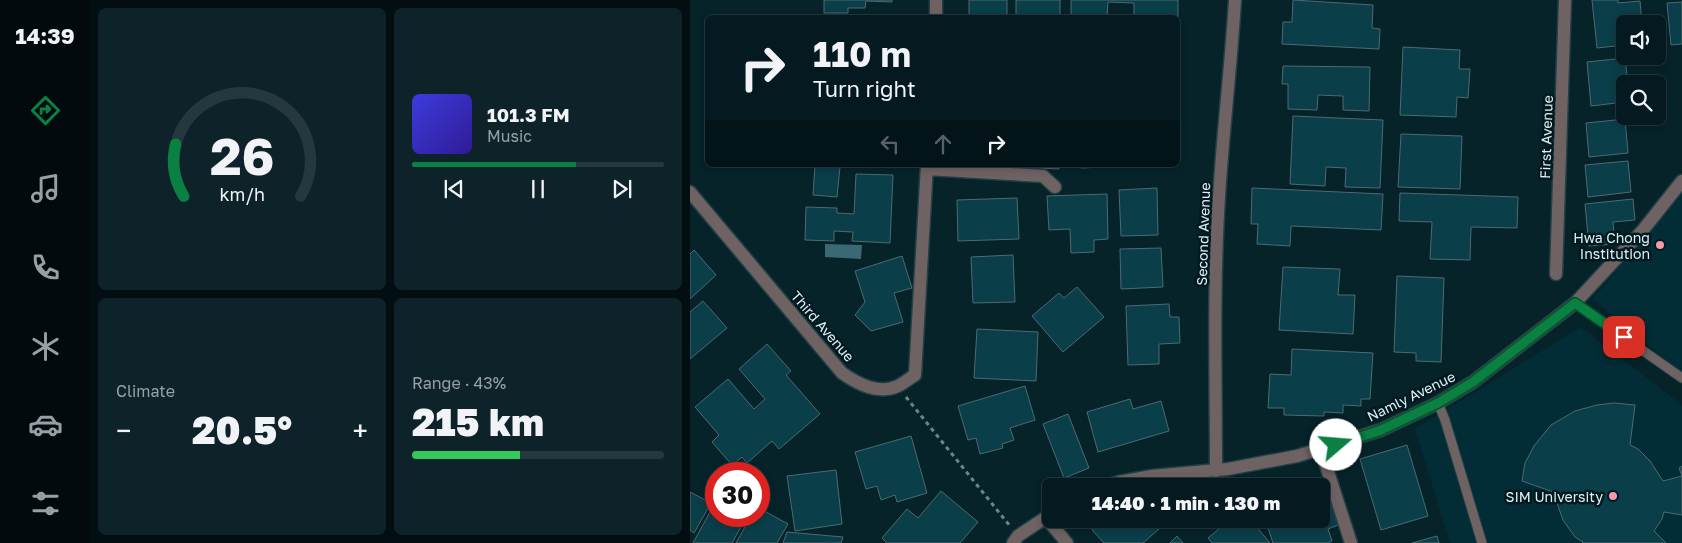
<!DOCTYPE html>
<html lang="en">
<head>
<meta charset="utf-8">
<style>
  :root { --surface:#041a20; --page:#0d2329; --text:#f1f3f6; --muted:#97a1a5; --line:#25383e; --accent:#0b8043 }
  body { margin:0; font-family:"Golos Text",sans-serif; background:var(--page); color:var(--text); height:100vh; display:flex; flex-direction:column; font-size:19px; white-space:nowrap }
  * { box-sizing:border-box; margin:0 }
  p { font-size:16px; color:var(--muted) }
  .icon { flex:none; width:28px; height:28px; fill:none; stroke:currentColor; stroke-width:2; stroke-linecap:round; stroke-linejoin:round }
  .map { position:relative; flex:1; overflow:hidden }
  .sheet { display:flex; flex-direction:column; gap:8px; padding:8px; background:#020e12; width:600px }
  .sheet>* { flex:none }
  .top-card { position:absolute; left:15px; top:15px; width:475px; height:152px; border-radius:8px; box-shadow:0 2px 8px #0003,0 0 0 1px var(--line); background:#041a20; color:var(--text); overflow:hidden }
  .tools { position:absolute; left:926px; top:15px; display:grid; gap:10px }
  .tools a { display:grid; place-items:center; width:50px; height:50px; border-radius:8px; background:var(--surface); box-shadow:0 2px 8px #0003,0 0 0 1px var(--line); font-size:25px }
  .speed { position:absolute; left:15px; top:462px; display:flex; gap:10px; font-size:25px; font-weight:700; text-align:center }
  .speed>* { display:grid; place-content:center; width:65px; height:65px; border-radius:50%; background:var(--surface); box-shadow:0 2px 8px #0003,0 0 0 1px var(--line); line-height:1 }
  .speed .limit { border:8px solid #d22; background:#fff; color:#111 }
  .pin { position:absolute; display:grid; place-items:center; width:42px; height:42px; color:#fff; margin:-21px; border-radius:10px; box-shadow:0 2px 8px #0006 }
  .me { position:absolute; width:55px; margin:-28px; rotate:72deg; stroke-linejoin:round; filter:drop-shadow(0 0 4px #0008) }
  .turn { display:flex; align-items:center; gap:18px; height:105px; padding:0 25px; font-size:22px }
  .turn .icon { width:65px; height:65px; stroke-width:2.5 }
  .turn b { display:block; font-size:35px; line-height:42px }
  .lanes { display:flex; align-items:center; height:48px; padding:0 25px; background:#0003; justify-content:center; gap:25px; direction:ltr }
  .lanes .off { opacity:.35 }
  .big { font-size:38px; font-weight:800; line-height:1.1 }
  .sheet .tile { flex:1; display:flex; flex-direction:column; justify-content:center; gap:8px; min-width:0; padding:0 18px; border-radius:8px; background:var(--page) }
  .sheet .dial { align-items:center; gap:0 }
  .dial svg { height:130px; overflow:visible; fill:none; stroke:var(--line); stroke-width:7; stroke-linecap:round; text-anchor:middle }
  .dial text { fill:var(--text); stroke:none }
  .song { display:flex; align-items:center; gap:15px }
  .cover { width:60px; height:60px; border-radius:8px; background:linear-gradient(135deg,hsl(240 70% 55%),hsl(250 70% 35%)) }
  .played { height:5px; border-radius:2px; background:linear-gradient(90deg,var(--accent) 65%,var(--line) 65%) }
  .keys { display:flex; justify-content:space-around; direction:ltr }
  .heat { display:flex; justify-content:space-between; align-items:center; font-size:28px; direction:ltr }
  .charge { height:8px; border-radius:4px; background:linear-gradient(90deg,#34c759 43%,var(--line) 0) }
  .sheet .tiles { flex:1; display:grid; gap:8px; grid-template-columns:repeat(2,1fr) }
  .trip { position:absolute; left:352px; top:478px; width:288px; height:50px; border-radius:8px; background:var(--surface); box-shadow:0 2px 8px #0003,0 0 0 1px var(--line); font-weight:800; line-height:50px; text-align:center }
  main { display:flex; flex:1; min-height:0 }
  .tabs { display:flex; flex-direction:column; width:90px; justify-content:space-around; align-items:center; background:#020a0d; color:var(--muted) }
  .tabs .icon { width:35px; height:35px }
  .tabs .on { color:var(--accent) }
  .tabs b { font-size:22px; color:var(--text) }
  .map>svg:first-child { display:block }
</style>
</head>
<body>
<main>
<nav class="tabs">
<b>14:39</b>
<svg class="icon on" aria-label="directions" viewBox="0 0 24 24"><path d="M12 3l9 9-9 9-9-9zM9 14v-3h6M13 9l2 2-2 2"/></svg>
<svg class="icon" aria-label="music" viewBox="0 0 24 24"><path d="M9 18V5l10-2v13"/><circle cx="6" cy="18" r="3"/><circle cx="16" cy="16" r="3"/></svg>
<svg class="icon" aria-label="phone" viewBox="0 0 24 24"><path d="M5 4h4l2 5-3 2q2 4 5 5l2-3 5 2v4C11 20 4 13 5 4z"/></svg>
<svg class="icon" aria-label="climate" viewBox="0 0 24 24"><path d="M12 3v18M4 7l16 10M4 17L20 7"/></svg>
<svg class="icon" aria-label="car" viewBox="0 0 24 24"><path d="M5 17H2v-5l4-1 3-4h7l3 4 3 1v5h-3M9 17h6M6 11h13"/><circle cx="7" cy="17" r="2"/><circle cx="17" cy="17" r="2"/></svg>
<svg class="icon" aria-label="filters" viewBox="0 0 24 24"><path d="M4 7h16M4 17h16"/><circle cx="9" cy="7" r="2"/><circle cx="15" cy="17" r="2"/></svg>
</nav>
<section class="sheet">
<div class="tiles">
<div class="tile dial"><svg viewBox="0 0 100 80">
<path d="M14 69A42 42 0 1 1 86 69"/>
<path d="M14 69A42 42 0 0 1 9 37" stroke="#0b8043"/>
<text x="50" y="56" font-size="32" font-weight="700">26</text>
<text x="50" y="72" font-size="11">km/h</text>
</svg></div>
<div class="tile">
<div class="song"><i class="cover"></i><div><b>101.3 FM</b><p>Music</p></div></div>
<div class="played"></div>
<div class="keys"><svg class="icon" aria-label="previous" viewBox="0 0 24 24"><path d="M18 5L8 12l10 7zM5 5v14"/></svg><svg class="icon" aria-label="pause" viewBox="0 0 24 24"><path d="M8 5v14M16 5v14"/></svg><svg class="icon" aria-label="next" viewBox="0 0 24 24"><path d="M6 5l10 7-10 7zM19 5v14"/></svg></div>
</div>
<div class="tile"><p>Climate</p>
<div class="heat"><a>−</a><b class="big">20.5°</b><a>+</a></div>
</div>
<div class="tile"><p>Range · 43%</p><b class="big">215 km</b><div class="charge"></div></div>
</div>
</section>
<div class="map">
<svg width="992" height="543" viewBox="0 0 992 543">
  <rect width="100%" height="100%" fill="#06232a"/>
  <path fill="#032d36" d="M992 192V373L903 299Z
    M891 327 992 405V543H760L725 429Z"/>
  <path fill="#3a6975" d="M135 244 172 245 171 259 135 257Z"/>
  <path fill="#0a3e49" stroke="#4d6a72" d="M134 0H202V2L176 1 175 8H158V13H134Z
    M279 0H317V18H279Z
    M326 0H370V18H326Z
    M381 0H488V19V18H444V3L418 2 417 18H381Z
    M603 0 683 5 682 28 690 29 689 49 592 44 593 22H602Z
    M902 0H928V3L950 1 952 24H935V45L907 48Z
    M992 2V44L981 45 977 3Z
    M713 47 770 50 769 69H780L778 98 767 97 766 117 710 115Z
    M935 58 938 84H935V102L901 106 897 62Z
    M593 66 680 67 679 111 653 110V96L628 95 627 110 598 109V84H592Z
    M603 116 693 120 690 188 655 187 656 168 636 167 635 186 600 184Z
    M935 119 938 153 899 157 896 123Z
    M711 134 772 136 770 189 708 187Z
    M938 161 941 192 898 197 895 165Z
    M125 165 150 167 147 197 123 195Z
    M330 165H369V169L329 167Z
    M391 165H413V167L391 168Z
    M166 174 203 175 200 243 162 241 163 232 144 231V241L115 240 116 207 147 208V213L164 214Z
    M467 188 468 235 431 236 429 190Z
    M562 188 693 194 691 230 601 226 600 246 567 244 568 224H561Z
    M710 193 828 197 827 228 781 227 780 260 740 259 742 222 709 221Z
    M417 194 418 239 404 240V252L381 253 380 229 359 230 357 196Z
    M327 198 329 239 268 241 267 200Z
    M943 199 945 220 923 222 925 244 899 246 895 204Z
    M471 248 473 287 431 289 430 249Z
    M4 250 26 275 0 299V254Z
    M323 255 325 302 283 303 281 257Z
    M212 256 222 288 204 293 213 322 181 331 165 315 175 302 165 271Z
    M593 267 650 269 648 295H665L663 334 589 330Z
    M707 276 754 278 751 362 726 361V353L704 352Z
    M387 287 414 317 373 352 342 316 369 293 374 298Z
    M13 301 37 328 0 359V312Z
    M479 304 480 317H489L490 343 469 344V364L438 365 436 306Z
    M287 329 348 332 346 381 284 378Z
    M77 344 101 371 96 375 130 414 89 449 82 441 57 463 52 457 42 465 22 442 29 435 5 407 38 379 64 409 75 399 49 369Z
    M602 349 683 353 680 399H671V406L653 405V413L634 412V416L594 415V408H578L580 374 601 375Z
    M335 386 345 420 320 428 324 440 312 444 313 448 290 454 286 438 278 440 268 406Z
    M440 399 443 409 471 401 479 431 408 452 397 412Z
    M924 403 945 405 940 445 948 449 960 461 973 481 992 476 989 468 992 466V515L974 512 972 519 964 531 976 543H892L893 542 885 537 873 520 867 503 866 493 832 481 835 463 844 446 861 425 885 411 907 405Z
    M378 414 399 468 374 478 353 424Z
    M221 436 237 493 207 502 205 495 191 500 187 486 176 489 165 452Z
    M717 445 738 516 691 530 670 459Z
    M146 470 152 524 105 531 97 476Z
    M251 491 288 522 270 543H197L192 538 217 509 228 518Z
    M0 492 21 503 4 533 0 530Z
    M26 501V516H57L42 543H3Z
    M642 507 648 525 638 529 642 541 637 543H583L575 519H631V511Z
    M69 508 98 524 87 543H46L61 516H69Z
    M414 519H459L469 529 453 543H414L402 530Z
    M541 519H560L580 543H522L518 538Z
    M97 532 153 537 151 543H93Z
    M487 536 493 543H480Z
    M747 536 749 543H722Z"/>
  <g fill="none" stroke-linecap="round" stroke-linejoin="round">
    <g stroke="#244046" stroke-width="11">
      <path id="service" d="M885 303 992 378
        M748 403 755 420 792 543"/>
    </g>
    <g stroke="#244046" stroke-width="15">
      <path id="minor" d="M246 18V0
        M237 169 353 176 365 187
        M0 192 152 373C168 384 188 395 208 386 214 383 220 378 225 375L237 165
        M866 274 875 0
        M631 450 661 543
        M526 471C526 380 523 288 529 197 533 131 541 66 545 0
        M416 486 429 482 462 476 538 469 607 456 691 430 748 403 783 382 885 303 953 230 992 181
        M356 518 377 543
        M323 543 328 536 361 514"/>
    </g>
    <path stroke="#6e858b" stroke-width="3" stroke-dasharray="4 4" stroke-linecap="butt" d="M216 397 320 526"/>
    <use href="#service" stroke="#6f6263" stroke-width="9"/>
    <use href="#minor" stroke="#6f6263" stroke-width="12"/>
  </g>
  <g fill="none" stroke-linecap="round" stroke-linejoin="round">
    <g stroke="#07532c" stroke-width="12">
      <path id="route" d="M646 445 691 430 748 403 783 382 885 303 934 337"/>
    </g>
    <use href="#route" stroke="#0b8043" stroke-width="9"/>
  </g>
  <g fill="#f39aa7" stroke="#001a20" stroke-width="2">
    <circle cx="970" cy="245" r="5"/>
    <circle cx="923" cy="496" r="5"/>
  </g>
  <g text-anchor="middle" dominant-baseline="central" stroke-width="5" stroke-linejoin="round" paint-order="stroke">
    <g font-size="14" fill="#dfeff3" stroke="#001a20">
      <text transform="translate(856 137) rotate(-88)">First Avenue</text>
      <text transform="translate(513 234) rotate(-88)">Second Avenue</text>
      <text transform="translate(133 326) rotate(49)">Third Avenue</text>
      <text transform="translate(721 396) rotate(-26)">Namly Avenue</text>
    </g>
    <g font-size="14" fill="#dfeff3" stroke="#001a20" text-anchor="end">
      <text x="960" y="237">Hwa Chong<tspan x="960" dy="16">Institution</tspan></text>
      <text x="913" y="496">SIM University</text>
    </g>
  </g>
</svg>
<div class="tools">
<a><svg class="icon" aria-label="sound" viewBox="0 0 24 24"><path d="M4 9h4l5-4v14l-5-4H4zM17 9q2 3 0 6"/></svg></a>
<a><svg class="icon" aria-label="search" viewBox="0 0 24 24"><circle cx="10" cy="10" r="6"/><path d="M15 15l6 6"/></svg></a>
</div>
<div class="speed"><div class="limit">30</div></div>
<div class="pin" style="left:934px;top:337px;background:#d93025"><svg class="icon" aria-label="arrive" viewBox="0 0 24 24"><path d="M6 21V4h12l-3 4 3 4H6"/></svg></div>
<svg class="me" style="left:646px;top:445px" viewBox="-20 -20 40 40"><circle r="19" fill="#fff"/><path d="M0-13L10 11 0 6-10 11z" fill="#0b8043"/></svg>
<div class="trip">14:40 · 1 min · 130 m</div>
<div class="top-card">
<div class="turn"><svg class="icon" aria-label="right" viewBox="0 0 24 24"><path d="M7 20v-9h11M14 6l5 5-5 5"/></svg><div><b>110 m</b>Turn right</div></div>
<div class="lanes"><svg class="icon off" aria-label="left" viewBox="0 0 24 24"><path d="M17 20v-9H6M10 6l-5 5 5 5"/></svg><svg class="icon off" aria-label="ahead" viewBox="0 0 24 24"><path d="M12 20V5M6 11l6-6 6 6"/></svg><svg class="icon" aria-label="right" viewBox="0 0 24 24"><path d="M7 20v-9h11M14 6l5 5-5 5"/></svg></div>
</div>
</div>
</main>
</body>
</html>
